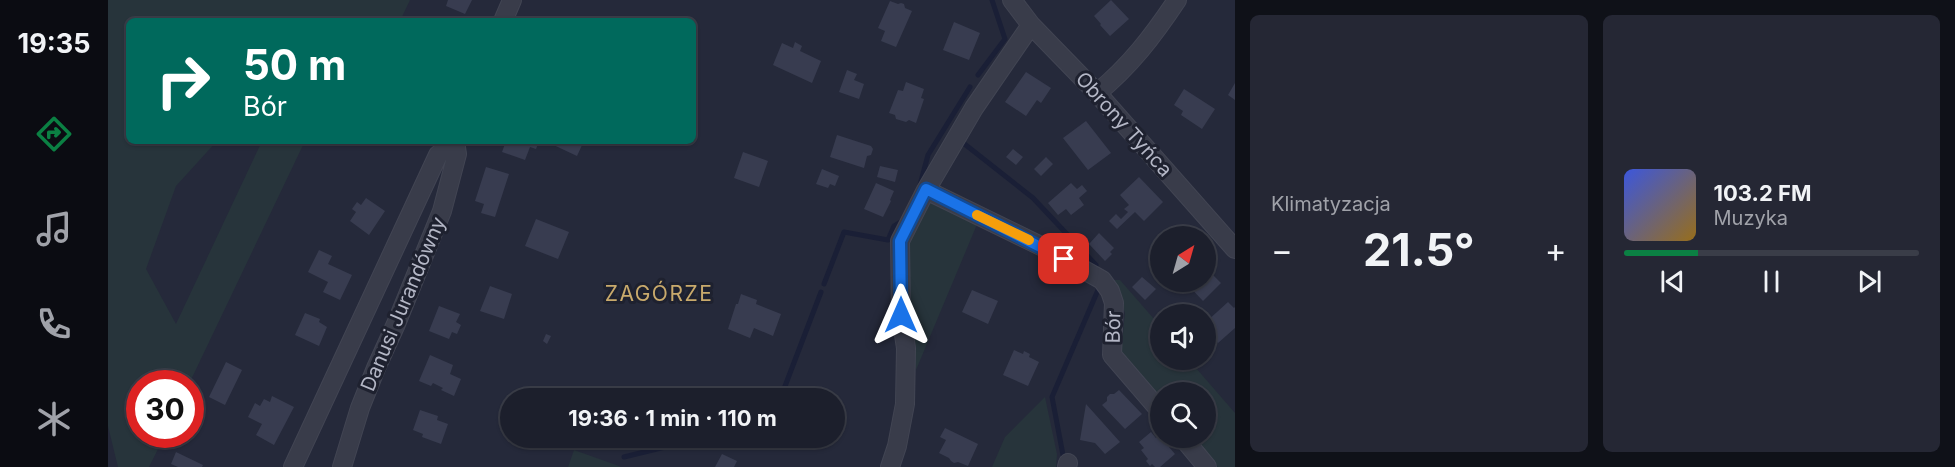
<!DOCTYPE html>
<html lang="pl">
<head>
<meta charset="utf-8">
<style>
  :root { --surface:#1c1f2c; --page:#252734; --text:#f1f3f6; --muted:#a0a2a9; --line:#3a3d48; --accent:#0b8043 }
  body { margin:0; font-family:Inter,sans-serif; background:var(--page); color:var(--text); height:100vh; display:flex; flex-direction:column; font-size:22px; white-space:nowrap }
  * { box-sizing:border-box; margin:0 }
  p { font-size:20px; color:var(--muted) }
  .icon { flex:none; width:33px; height:33px; fill:none; stroke:currentColor; stroke-width:2; stroke-linecap:round; stroke-linejoin:round }
  .map { position:relative; flex:1; overflow:hidden }
  .panel { display:flex; flex-direction:column; gap:15px; padding:15px; background:#0f1118; width:720px }
  .panel>* { flex:none }
  .banner { position:absolute; left:18px; top:18px; width:570px; height:126px; border-radius:9px; box-shadow:0 2px 4px #0004,0 0 0 2px var(--line); background:#00695c; color:#fff; overflow:hidden }
  .needle { width:39px; rotate:37deg }
  .fabs { position:absolute; left:1042px; top:226px; display:grid; gap:12px }
  .fabs a { display:grid; place-items:center; width:66px; height:66px; border-radius:50%; background:var(--surface); box-shadow:0 2px 4px #0004,0 0 0 2px var(--line); font-size:30px }
  .speed { position:absolute; left:18px; top:370px; display:flex; gap:12px; font-size:30px; font-weight:700; text-align:center }
  .speed>* { display:grid; place-content:center; width:78px; height:78px; border-radius:50%; background:var(--surface); box-shadow:0 2px 4px #0004,0 0 0 2px var(--line); line-height:1 }
  .speed .limit { border:9px solid #d22; background:#fff; color:#111 }
  .pin { position:absolute; display:grid; place-items:center; width:51px; height:51px; color:#fff; margin:-26px; border-radius:12px; box-shadow:0 3px 9px #0006 }
  .me { position:absolute; width:66px; margin:-33px; rotate:0deg; stroke-linejoin:round; filter:drop-shadow(0 0 4px #0008) }
  .turn { display:flex; align-items:center; gap:21px; height:126px; padding:0 18px; font-size:27px }
  .turn .icon { width:78px; height:78px; stroke-width:2.5 }
  .turn b { display:block; font-size:42px; line-height:51px }
  .big { font-size:45px; font-weight:700; line-height:1.1 }
  .panel .card { flex:1; display:flex; flex-direction:column; justify-content:center; gap:9px; min-width:0; padding:0 21px; border-radius:9px; background:var(--page) }
  .song { display:flex; align-items:center; gap:18px }
  .cover { width:72px; height:72px; border-radius:9px; background:linear-gradient(135deg,hsl(230 70% 55%),hsl(40 70% 35%)) }
  .played { height:6px; border-radius:3px; background:linear-gradient(90deg,var(--accent) 25%,var(--line) 25%) }
  .keys { display:flex; justify-content:space-around; direction:ltr }
  .heat { display:flex; justify-content:space-between; align-items:center; font-size:33px; direction:ltr }
  .panel .tiles { flex:1; display:grid; gap:15px; grid-template-columns:repeat(2,1fr) }
  .trip { position:absolute; left:392px; top:388px; width:345px; height:60px; border-radius:30px; background:var(--surface); box-shadow:0 2px 4px #0004,0 0 0 2px var(--line); font-weight:700; line-height:60px; text-align:center }
  main { display:flex; flex:1; min-height:0 }
  .dock { display:flex; flex-direction:column; width:108px; justify-content:space-around; align-items:center; background:#0b0c12; color:var(--muted) }
  .dock .icon { width:42px; height:42px }
  .dock .on { color:var(--accent) }
  .dock b { font-size:27px; color:var(--text) }
  .map>svg:first-child { display:block }
</style>
</head>
<body>
<main>
<nav class="dock">
<b>19:35</b>
<svg class="icon on" aria-label="directions" viewBox="0 0 24 24"><path d="M12 3l9 9-9 9-9-9zM9 14v-3h6M13 9l2 2-2 2"/></svg>
<svg class="icon" aria-label="music" viewBox="0 0 24 24"><path d="M9 18V5l10-2v13"/><circle cx="6" cy="18" r="3"/><circle cx="16" cy="16" r="3"/></svg>
<svg class="icon" aria-label="phone" viewBox="0 0 24 24"><path d="M5 4h4l2 5-3 2q2 4 5 5l2-3 5 2v4C11 20 4 13 5 4z"/></svg>
<svg class="icon" aria-label="climate" viewBox="0 0 24 24"><path d="M12 3v18M4 7l16 10M4 17L20 7"/></svg>
</nav>
<div class="map">
<svg width="1127" height="467" viewBox="0 0 1127 467">
  <rect width="100%" height="100%" fill="#25293a"/>
  <path fill="#27343b" d="M0 0H302L292 21H21V141H109L68 186 38 269 68 324 154 141H197L81 384H32V435H57L41 467H10L0 426Z
    M822 203 840 204 870 222 808 370C802 317 783 247 822 203Z
    M1005 280H1012L1053 327V360H1081L1127 413V467H1110L1085 438H1098V393H1053V401L1013 355 1017 313Z
    M937 397 949 454 948 467H884L897 437Z
    M466 450 511 466 513 467H460Z"/>
  <g fill="none" stroke-linecap="round" stroke-linejoin="round">
    <path stroke="#1a1f36" stroke-width="5" d="M870 75 897 39 884 0
      M854 142 925 198 988 265
      M812 185 820 155 862 87
      M716 284 736 232 780 240 786 226 794 221 796 217
      M667 399 674 394 713 292
      M955 455 944 397 990 290 991 285
      M516 457 594 438"/>
  </g>
  <path fill="#383c50" d="M340 0H364L357 14 338 6Z
    M1003 0 1021 19 1002 36 992 25 993 24 986 16Z
    M782 1 790 4 793 3 796 4 797 8 804 11 788 47 773 41 777 31 770 28Z
    M846 22 872 33 861 60 835 50Z
    M687 42 694 46 692 51 713 61 704 83 665 65 674 43 685 48Z
    M739 70 749 74 746 80 756 84 751 99 731 92Z
    M918 72 943 88 933 103 929 100 918 116 897 102Z
    M798 82 816 89 813 98 816 99 808 123 801 120 798 122 788 119 787 115 781 113 790 90 795 91Z
    M1127 83V100L1120 95Z
    M1076 89 1107 109 1094 129 1073 115 1075 111 1066 105Z
    M978 121 1003 153 980 170 955 138Z
    M729 135 763 146 765 149 763 155 759 156 756 168 722 157Z
    M398 141H424L430 144 428 149 422 147 417 160 394 152Z
    M437 141H471L475 143 469 156Z
    M905 149 915 157 908 165 898 157Z
    M635 152 660 161 651 187 626 178Z
    M938 157 945 164 933 176 926 169Z
    M772 166 790 170 787 182 769 177Z
    M378 167 401 174 387 217 373 213 376 204 367 201Z
    M714 169 731 176 727 186 722 184 720 188 708 184Z
    M1031 177 1055 202 1036 221 1027 212 1009 229 1001 221 1008 214 1013 219 1020 212 1016 209 1021 205 1012 195Z
    M768 183 786 191 782 200 783 201 775 217 756 209Z
    M963 183 969 189 974 185 979 191 971 198 976 205 963 215 958 209 950 215 940 203Z
    M258 198 277 211 261 235 242 221 248 212 244 209 249 202 253 205Z
    M428 219 461 232 450 259 417 246Z
    M1064 226 1071 237H1053V247L1047 240Z
    M991 233 1006 248 1002 252 1004 254 997 261 981 244Z
    M211 250 224 256 220 264 244 275 232 300 215 292 220 282 200 272Z
    M1098 268 1113 283 1095 301 1077 282H1098Z
    M1034 277 1048 289 1037 300 1024 287Z
    M382 286 404 294 396 319 372 311Z
    M864 290 890 301 880 324 854 312Z
    M633 294 649 300 648 304 673 314 665 336 646 328 642 338 620 329 628 304H630Z
    M1120 302 1126 308 1127 307V328L1110 343 1098 330V322Z
    M331 306 352 314 348 322 353 325 349 334 344 332 341 339 321 331Z
    M197 313 212 319 211 322 219 327 211 346 187 335Z
    M438 334 443 336 439 344 435 341Z
    M906 350 915 354 916 351 922 354 921 357 931 362 920 386 895 375Z
    M322 355 345 365 342 374 353 379 346 396 333 390 335 388 325 383 323 386 311 381Z
    M118 362 134 370 117 405 101 397Z
    M1011 390 1034 414 1017 429 994 405 999 401V397L1002 394H1006Z
    M164 396 186 407 166 445 148 435 154 424 140 417 147 403 152 406 156 399 162 402Z
    M978 404 1012 442 997 454 987 443 972 440Z
    M312 410 330 416 329 420 340 424 333 444 314 437 315 434 305 430Z
    M837 428 870 444 860 466 850 462 846 463 843 461 841 458 831 453 838 440 832 437Z
    M1043 432 1048 438 1051 435 1057 442 1059 440 1063 445 1061 447 1067 454 1052 467H1047L1044 464 1042 466 1038 461 1040 459 1033 450 1036 448 1031 442Z
    M68 452 95 465 94 467H70L63 464Z
    M614 454 629 461 626 467H607Z"/>
  <g fill="none" stroke-linecap="round" stroke-linejoin="round">
    <g stroke="#424553" stroke-width="20">
      <path id="minor" d="M904 0 923 25 989 93 1127 249
        M395 21 404 0
        M989 93C1022 66 1045 36 1069 0
        M818 190 937 248 994 280 1002 291 1006 303 1004 355 1053 412
        M1075 438 1099 467
        M185 467 330 155 346 142
        M234 467 252 408 268 368 288 324 334 211 349 154 347 141
        M782 467 789 446 797 404 798 348 793 315 792 241 818 190 866 108 923 25
        M959 467 960 463"/>
    </g>
    <use href="#minor" stroke="#393c4a" stroke-width="18"/>
  </g>
  <g fill="none" stroke-linecap="round" stroke-linejoin="round">
    <g stroke="#114b97" stroke-width="15">
      <path id="route" d="M793 315 792 241 818 189 956 259"/>
    </g>
    <use href="#route" stroke="#1a73e8" stroke-width="10"/>
    <path stroke="#f59e0b" stroke-width="10" d="M869 215 921 240"/>
  </g>
  <g text-anchor="middle" dominant-baseline="central" stroke-width="6" stroke-linejoin="round" paint-order="stroke">
    <g font-size="20" fill="#b4b7c6" stroke="#1e212f">
      <text transform="translate(1016 124) rotate(48)">Obrony Tyńca</text>
      <text transform="translate(295 304) rotate(-67)">Danusi Jurandówny</text>
      <text transform="translate(1005 327) rotate(-89)">Bór</text>
    </g>
    <g font-size="21" letter-spacing="1.5" fill="#c9aa6c" stroke="#1e212f">
      <text x="551" y="293">ZAGÓRZE</text>
    </g>
  </g>
</svg>
<div class="fabs">
<a><svg class="needle" viewBox="-14 -14 28 28"><path d="M0-13l5 13h-10z" fill="#e53935"/><path d="M0 13l5-13h-10z" fill="#a0a2a9"/></svg></a>
<a><svg class="icon" aria-label="sound" viewBox="0 0 24 24"><path d="M4 9h4l5-4v14l-5-4H4zM17 9q2 3 0 6"/></svg></a>
<a><svg class="icon" aria-label="search" viewBox="0 0 24 24"><circle cx="10" cy="10" r="6"/><path d="M15 15l6 6"/></svg></a>
</div>
<div class="speed"><div class="limit">30</div></div>
<div class="pin" style="left:956px;top:259px;background:#d93025"><svg class="icon" aria-label="arrive" viewBox="0 0 24 24"><path d="M6 21V4h12l-3 4 3 4H6"/></svg></div>
<svg class="me" style="left:793px;top:315px" viewBox="-20 -20 40 40"><path d="M0-17L14 15 0 8-14 15z" fill="#1a73e8" stroke="#fff" stroke-width="4"/></svg>
<div class="trip">19:36 · 1 min · 110 m</div>
<div class="banner">
<div class="turn"><svg class="icon" aria-label="right" viewBox="0 0 24 24"><path d="M7 20v-9h11M14 6l5 5-5 5"/></svg><div><b>50 m</b>Bór</div></div>
</div>
</div>
<section class="panel">
<div class="tiles">
<div class="card"><p>Klimatyzacja</p>
<div class="heat"><a>−</a><b class="big">21.5°</b><a>+</a></div>
</div>
<div class="card">
<div class="song"><i class="cover"></i><div><b>103.2 FM</b><p>Muzyka</p></div></div>
<div class="played"></div>
<div class="keys"><svg class="icon" aria-label="previous" viewBox="0 0 24 24"><path d="M18 5L8 12l10 7zM5 5v14"/></svg><svg class="icon" aria-label="pause" viewBox="0 0 24 24"><path d="M8 5v14M16 5v14"/></svg><svg class="icon" aria-label="next" viewBox="0 0 24 24"><path d="M6 5l10 7-10 7zM19 5v14"/></svg></div>
</div>
</div>
</section>
</main>
</body>
</html>
